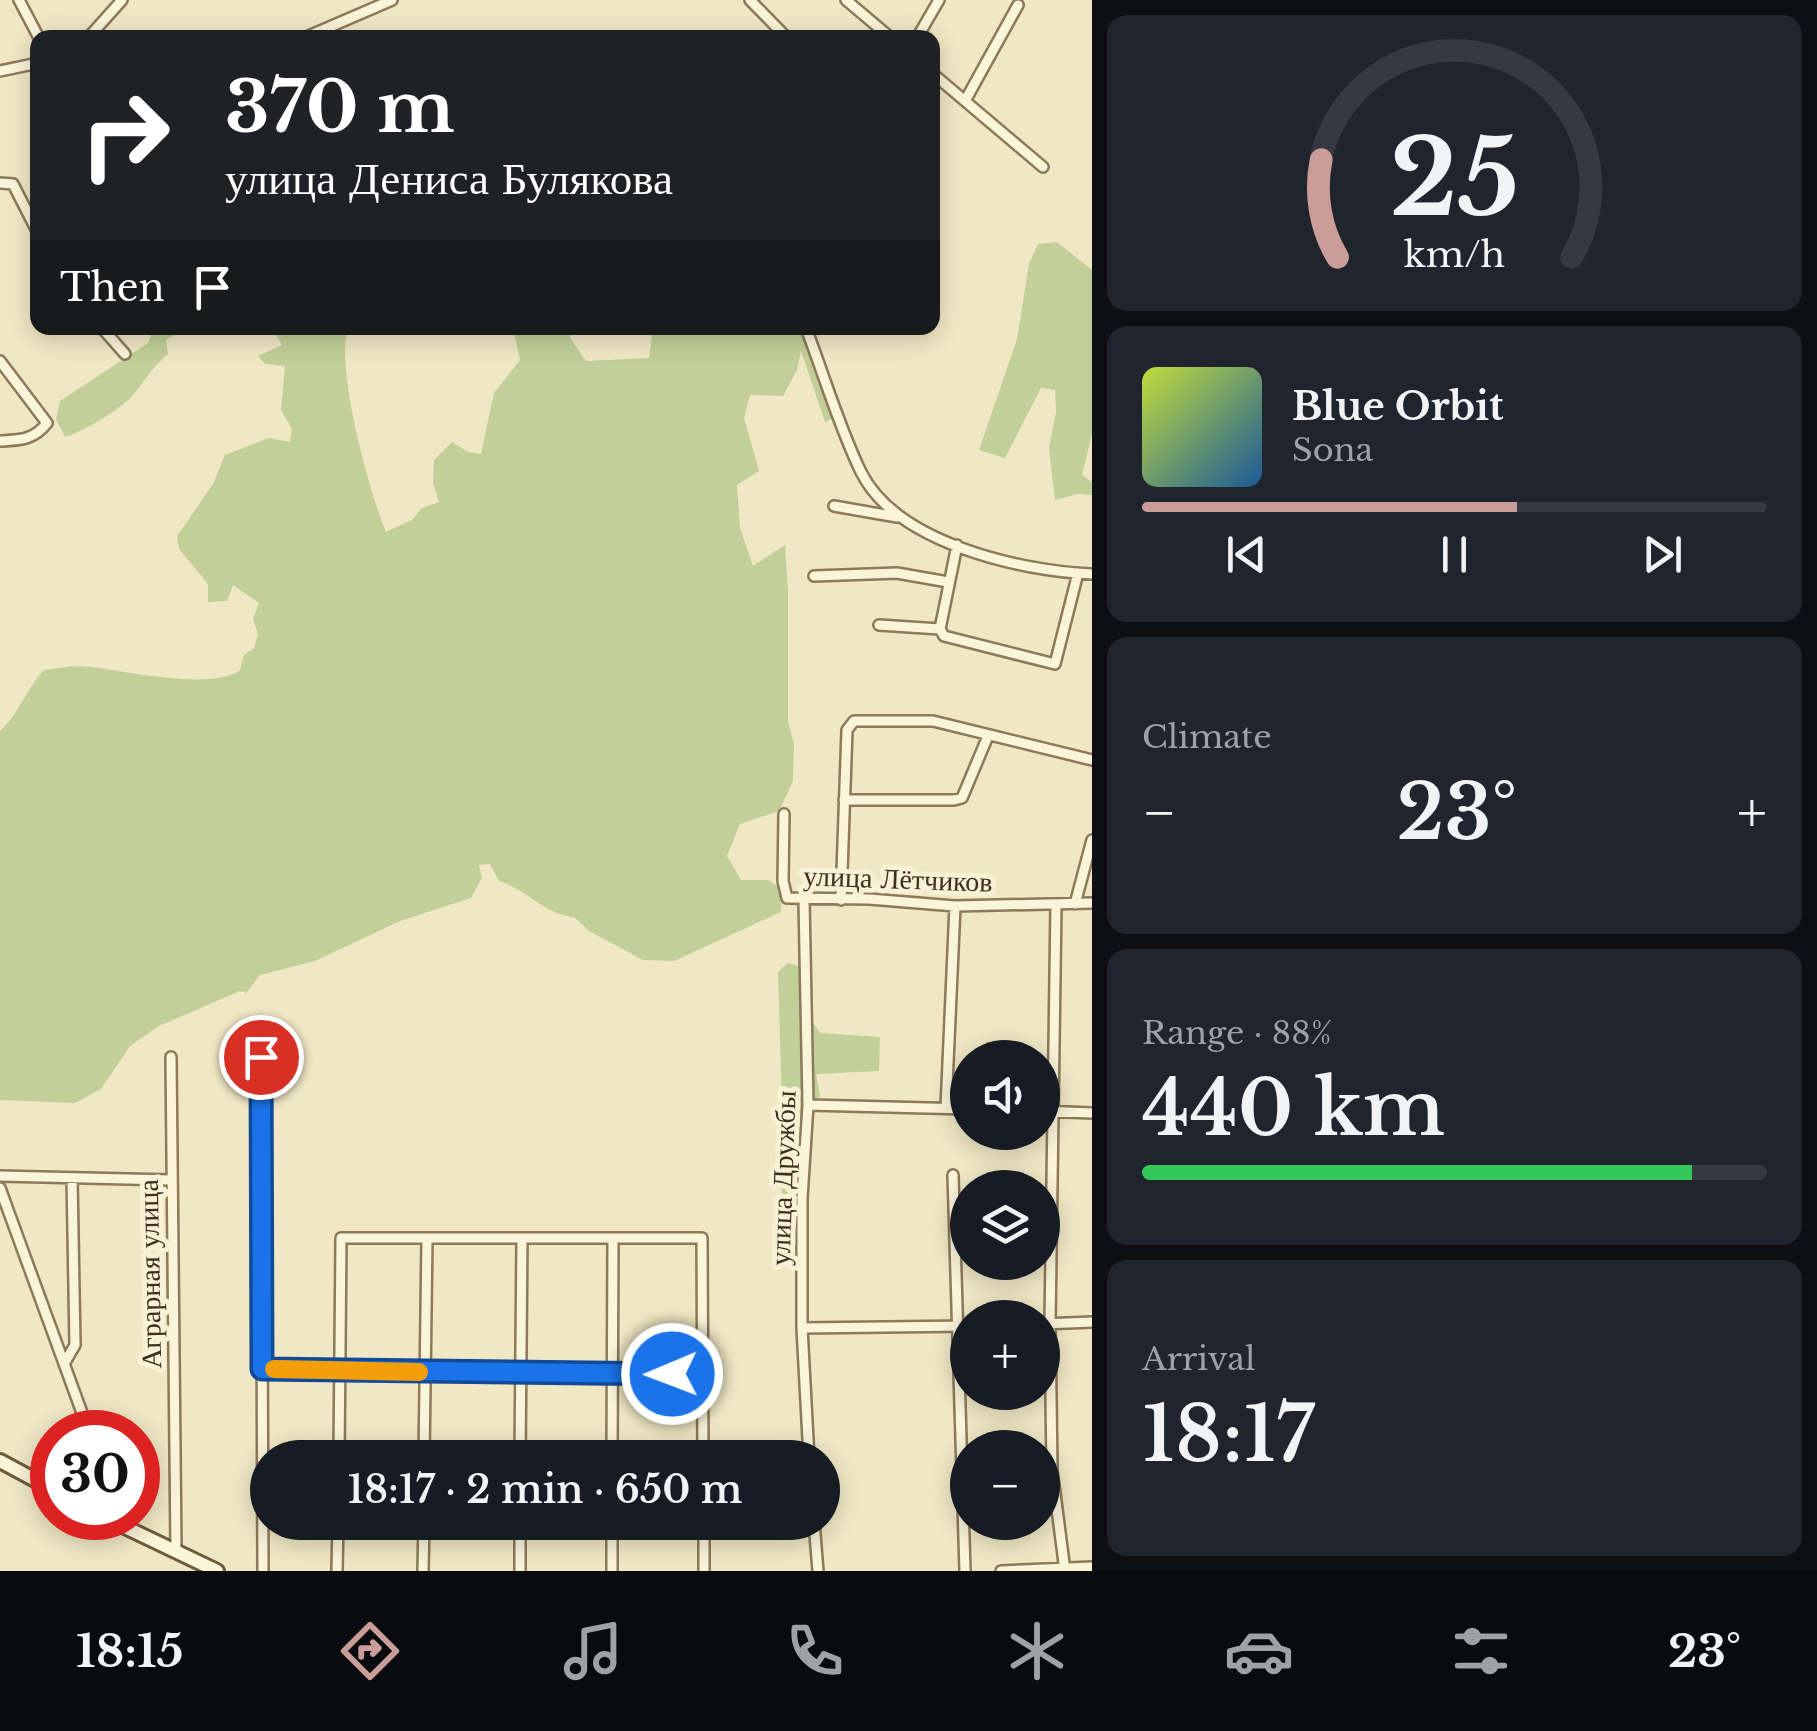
<!DOCTYPE html>
<html lang="en">
<head>
<meta charset="utf-8">
<style>
  :root { --surface:#171b24; --page:#20242c; --text:#f1f3f6; --muted:#9ea1a6; --line:#363941; --accent:#cb9d99 }
  body { margin:0; font-family:"Libre Baskerville",serif; background:var(--page); color:var(--text); height:100vh; display:flex; flex-direction:column; font-size:38px; white-space:nowrap }
  * { box-sizing:border-box; margin:0 }
  p { font-size:32px; color:var(--muted) }
  .icon { flex:none; width:55px; height:55px; fill:none; stroke:currentColor; stroke-width:2; stroke-linecap:round; stroke-linejoin:round }
  .map { position:relative; flex:1; overflow:hidden }
  .panel { display:flex; flex-direction:column; gap:15px; padding:15px; background:#0d0f14; width:725px }
  .panel>* { flex:none }
  .banner { position:absolute; left:30px; top:30px; width:910px; height:305px; border-radius:20px; box-shadow:0 5px 25px #0003; background:#202124; color:#fff; overflow:hidden }
  .tools { position:absolute; left:950px; top:1040px; display:grid; gap:20px }
  .tools a { display:grid; place-items:center; width:110px; height:110px; border-radius:50%; background:var(--surface); box-shadow:0 5px 25px #0003; font-size:50px }
  .speed { position:absolute; left:30px; top:1410px; display:flex; gap:20px; font-size:50px; font-weight:700; text-align:center }
  .speed>* { display:grid; place-content:center; width:130px; height:130px; border-radius:50%; background:var(--surface); box-shadow:0 5px 25px #0003; line-height:1 }
  .speed .limit { border:15px solid #d22; background:#fff; color:#111 }
  .pin { position:absolute; display:grid; place-items:center; width:85px; height:85px; color:#fff; margin:-42px; border:5px solid #fff; border-radius:50%; box-shadow:0 2px 10px #0007 }
  .me { position:absolute; width:110px; margin:-55px; rotate:269deg; stroke-linejoin:round; filter:drop-shadow(0 0 8px #0008) }
  .turn { display:flex; align-items:center; gap:35px; height:210px; padding:0 30px; font-size:45px }
  .turn .icon { width:130px; height:130px; stroke-width:2.5 }
  .turn b { display:block; font-size:70px; line-height:85px }
  .then { display:flex; align-items:center; height:95px; padding:0 30px; background:#0003; gap:20px; font-size:38px }
  .big { font-size:75px; font-weight:600; line-height:1.1 }
  .panel .card { flex:1; display:flex; flex-direction:column; justify-content:center; gap:15px; min-width:0; padding:0 35px; border-radius:20px; background:var(--page) }
  .panel .dial { align-items:center; gap:0 }
  .dial svg { height:260px; overflow:visible; fill:none; stroke:var(--line); stroke-width:7; stroke-linecap:round; text-anchor:middle }
  .dial text { fill:var(--text); stroke:none }
  .song { display:flex; align-items:center; gap:30px }
  .cover { width:120px; height:120px; border-radius:15px; background:linear-gradient(135deg,hsl(70 70% 55%),hsl(210 70% 35%)) }
  .played { height:10px; border-radius:5px; background:linear-gradient(90deg,var(--accent) 60%,var(--line) 60%) }
  .keys { display:flex; justify-content:space-around; direction:ltr }
  .heat { display:flex; justify-content:space-between; align-items:center; font-size:55px; direction:ltr }
  .charge { height:15px; border-radius:8px; background:linear-gradient(90deg,#34c759 88%,var(--line) 0) }
  .trip { position:absolute; left:250px; top:1440px; width:590px; height:100px; border-radius:50px; background:var(--surface); box-shadow:0 5px 25px #0003; font-weight:600; line-height:100px; text-align:center }
  .menu { display:flex; height:160px; justify-content:space-around; align-items:center; background:#090b0e; color:var(--muted) }
  .menu .icon { width:70px; height:70px }
  .menu .current { color:var(--accent) }
  .menu b { font-size:45px; color:var(--text) }
  main { display:flex; flex:1; min-height:0 }
  .map>svg:first-child { display:block }
</style>
</head>
<body>
<main>
<div class="map">
<svg width="1092" height="1571" viewBox="0 0 1092 1571">
  <rect width="100%" height="100%" fill="#f0e8c5"/>
  <path fill="#c2cf98" d="M1057 242 1092 270V434L1082 475 1092 482V495L1078 494 1055 500 1049 448 1056 412 1055 390 1041 388 1005 458 979 450 1017 339 1029 264 1038 244Z
    M154 328H185L166 340 168 354C153 366 144 382 132 396 120 410 82 432 65 437L56 419 60 401 148 343Z
    M272 328H348C335 367 369 492 386 532L412 520 422 508 439 502 433 483 434 460 452 442 468 452 481 454 494 393 520 360 513 328H573L570 338 586 361 649 358 653 328H801L833 418 825 422 801 351 797 370 783 396 750 395 744 418 759 471 737 485 740 528 753 566 785 545 788 591V722L794 744 793 781 779 811 740 824 727 856 741 880H768L782 889 781 912 674 961 643 960 589 931 574 917C545 915 525 888 499 881L490 864 479 865 482 878 471 898 400 921 315 961 260 975 246 993 240 991 159 1026 130 1046 101 1089 75 1103 0 1100V731C19 714 26 689 44 670 59 668 76 665 91 667 126 671 212 691 240 670L244 655 254 648 258 634 253 619 259 603 233 585 227 601 208 602V584L179 549 177 536 213 484 225 455 269 438 290 442 292 429 281 410 285 366 265 364 258 356 282 345Z
    M788 963 808 969 811 1020 820 1033 880 1037 879 1071 816 1074 820 1095 811 1116 792 1120 795 1245 776 1240 784 1172 778 972Z"/>
  <g fill="none" stroke-linecap="round" stroke-linejoin="round">
    <g stroke="#8c7a5a" stroke-width="14">
      <path id="street" d="M19 0 39 38
        M750 0 787 38
        M846 0 891 38
        M88 38 122 0
        M304 38 392 0
        M917 38 939 0
        M0 71 38 63
        M932 73 1043 167
        M965 101 1018 5
        M0 183 13 184 38 233
        M102 328 125 354
        M806 328C824 375 839 427 861 472 896 543 1020 571 1092 574
        M0 361 47 423C34 440 20 440 0 441
        M834 506 897 517
        M814 576 897 573 948 582
        M879 625 940 629 944 636 1055 664 1078 573
        M940 629 957 545
        M844 800H954L962 798 988 736
        M784 814 783 881 787 898 869 899 955 906 1092 903
        M804 900 808 1105 802 1198V1328L809 1458
        M841 900 847 730 854 721H933L1092 760
        M1075 904 1092 840
        M1056 905 1050 1323 1052 1470 1065 1571
        M171 1057 176 1551
        M261 1057 263 1571
        M808 1105 968 1109
        M946 1108 955 906
        M1042 1111 1092 1113
        M953 1175 965 1571
        M0 1176 171 1180
        M0 1188 89 1432
        M1042 1324 1092 1322
        M802 1328 968 1326
        M64 1364 75 1345 72 1178
        M262 1369 702 1373
        M339 1458 341 1238H702L703 1458
        M424 1458 427 1238
        M520 1458 522 1238
        M612 1458 613 1238
        M704 1522V1571
        M814 1522 818 1571
        M337 1571 338 1522
        M423 1571 424 1522
        M520 1571V1522
        M612 1571V1522
        M1001 1571 1092 1567"/>
    </g>
    <g stroke="#6e5b3d" stroke-width="18">
      <path id="secondary" d="M0 1461 52 1489
        M106 1518 217 1571"/>
    </g>
    <use href="#street" stroke="#faf4d9" stroke-width="9"/>
    <use href="#secondary" stroke="#faf4d9" stroke-width="12"/>
  </g>
  <g fill="none" stroke-linecap="round" stroke-linejoin="round">
    <g stroke="#114b97" stroke-width="25">
      <path id="route" d="M261 1057 262 1369 672 1374"/>
    </g>
    <use href="#route" stroke="#1a73e8" stroke-width="18"/>
    <path stroke="#f59e0b" stroke-width="18" d="M274 1369 419 1372"/>
  </g>
  <g text-anchor="middle" dominant-baseline="central" stroke-width="10" stroke-linejoin="round" paint-order="stroke">
    <g font-size="28" fill="#3b2f1e" stroke="#f7f1d5">
      <text transform="translate(898 879) rotate(2)">улица Лётчиков</text>
      <text transform="translate(783 1178) rotate(-88)">улица Дружбы</text>
      <text transform="translate(150 1274) rotate(-91)">Аграрная улица</text>
    </g>
  </g>
</svg>
<div class="tools">
<a><svg class="icon" aria-label="sound" viewBox="0 0 24 24"><path d="M4 9h4l5-4v14l-5-4H4zM17 9q2 3 0 6"/></svg></a>
<a><svg class="icon" aria-label="layers" viewBox="0 0 24 24"><path d="M12 4l9 5-9 5-9-5zM3 14l9 5 9-5"/></svg></a>
<a>+</a>
<a>−</a>
</div>
<div class="speed"><div class="limit">30</div></div>
<div class="pin" style="left:261px;top:1057px;background:#d93025"><svg class="icon" aria-label="arrive" viewBox="0 0 24 24"><path d="M6 21V4h12l-3 4 3 4H6"/></svg></div>
<svg class="me" style="left:672px;top:1374px" viewBox="-20 -20 40 40"><circle r="17" fill="#1a73e8" stroke="#fff" stroke-width="3"/><path d="M0-11L8 9 0 5-8 9z" fill="#fff"/></svg>
<div class="trip">18:17 · 2 min · 650 m</div>
<div class="banner">
<div class="turn"><svg class="icon" aria-label="right" viewBox="0 0 24 24"><path d="M7 20v-9h11M14 6l5 5-5 5"/></svg><div><b>370 m</b>улица Дениса Булякова</div></div>
<div class="then">Then<svg class="icon" aria-label="arrive" viewBox="0 0 24 24"><path d="M6 21V4h12l-3 4 3 4H6"/></svg></div>
</div>
</div>
<section class="panel">
<div class="card dial"><svg viewBox="0 0 100 80">
<path d="M14 69A42 42 0 1 1 86 69"/>
<path d="M14 69A42 42 0 0 1 9 39" stroke="#cb9d99"/>
<text x="50" y="56" font-size="32" font-weight="700">25</text>
<text x="50" y="72" font-size="11">km/h</text>
</svg></div>
<div class="card">
<div class="song"><i class="cover"></i><div><b>Blue Orbit</b><p>Sona</p></div></div>
<div class="played"></div>
<div class="keys"><svg class="icon" aria-label="previous" viewBox="0 0 24 24"><path d="M18 5L8 12l10 7zM5 5v14"/></svg><svg class="icon" aria-label="pause" viewBox="0 0 24 24"><path d="M8 5v14M16 5v14"/></svg><svg class="icon" aria-label="next" viewBox="0 0 24 24"><path d="M6 5l10 7-10 7zM19 5v14"/></svg></div>
</div>
<div class="card"><p>Climate</p>
<div class="heat"><a>−</a><b class="big">23°</b><a>+</a></div>
</div>
<div class="card"><p>Range · 88%</p><b class="big">440 km</b><div class="charge"></div></div>
<div class="card"><p>Arrival</p><b class="big">18:17</b></div>
</section>
</main>
<nav class="menu">
<b>18:15</b>
<svg class="icon current" aria-label="directions" viewBox="0 0 24 24"><path d="M12 3l9 9-9 9-9-9zM9 14v-3h6M13 9l2 2-2 2"/></svg>
<svg class="icon" aria-label="music" viewBox="0 0 24 24"><path d="M9 18V5l10-2v13"/><circle cx="6" cy="18" r="3"/><circle cx="16" cy="16" r="3"/></svg>
<svg class="icon" aria-label="phone" viewBox="0 0 24 24"><path d="M5 4h4l2 5-3 2q2 4 5 5l2-3 5 2v4C11 20 4 13 5 4z"/></svg>
<svg class="icon" aria-label="climate" viewBox="0 0 24 24"><path d="M12 3v18M4 7l16 10M4 17L20 7"/></svg>
<svg class="icon" aria-label="car" viewBox="0 0 24 24"><path d="M5 17H2v-5l4-1 3-4h7l3 4 3 1v5h-3M9 17h6M6 11h13"/><circle cx="7" cy="17" r="2"/><circle cx="17" cy="17" r="2"/></svg>
<svg class="icon" aria-label="filters" viewBox="0 0 24 24"><path d="M4 7h16M4 17h16"/><circle cx="9" cy="7" r="2"/><circle cx="15" cy="17" r="2"/></svg>
<b>23°</b>
</nav>
</body>
</html>
